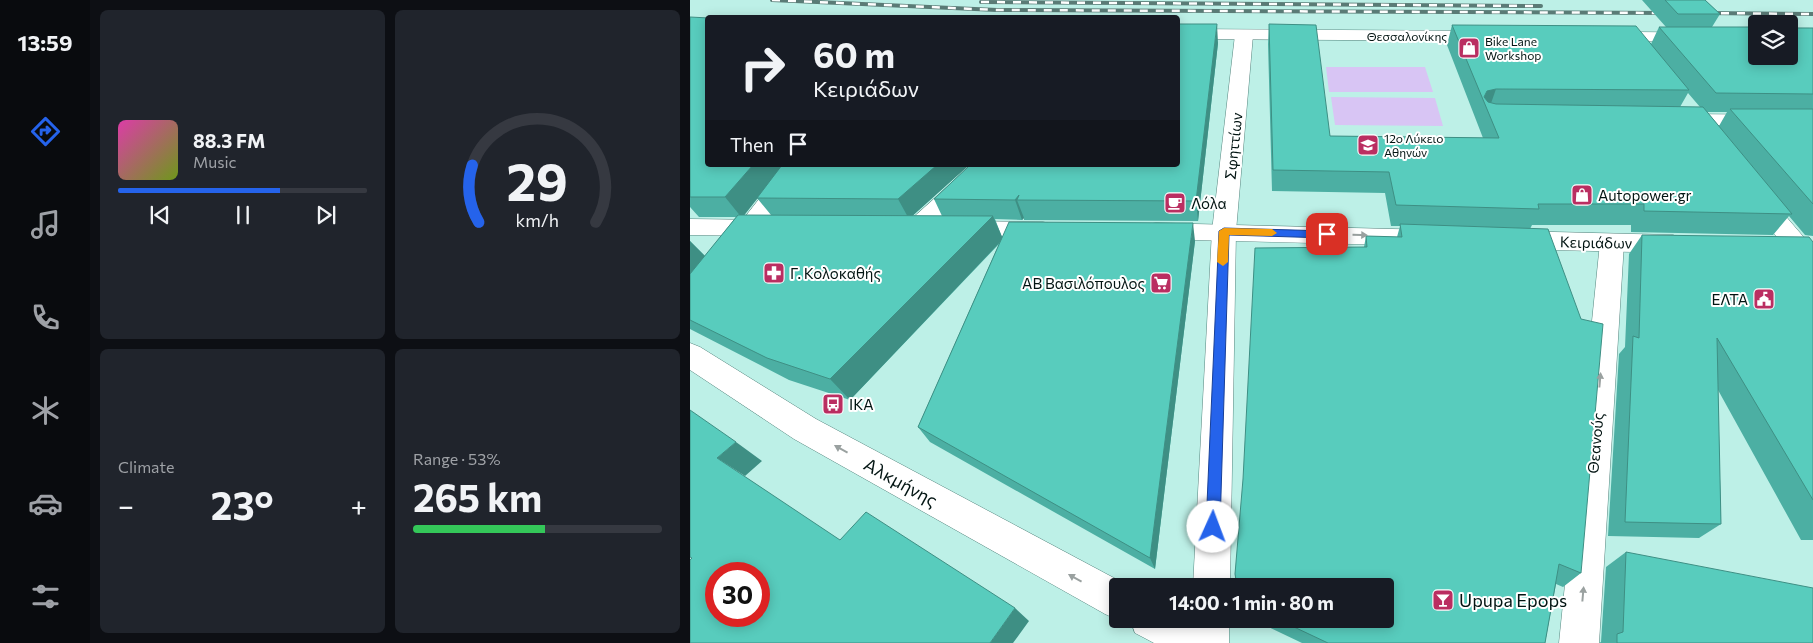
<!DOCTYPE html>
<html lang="en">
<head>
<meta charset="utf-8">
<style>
  :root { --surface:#171b24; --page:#20242c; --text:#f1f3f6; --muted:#9ea1a6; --line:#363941; --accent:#2563eb }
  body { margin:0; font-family:Commissioner,sans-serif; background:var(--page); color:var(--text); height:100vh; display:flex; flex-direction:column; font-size:19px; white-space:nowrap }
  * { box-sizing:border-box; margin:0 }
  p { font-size:16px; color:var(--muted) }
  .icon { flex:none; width:28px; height:28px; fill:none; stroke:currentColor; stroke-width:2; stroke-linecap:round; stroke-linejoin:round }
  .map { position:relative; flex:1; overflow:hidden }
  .side { display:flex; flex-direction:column; gap:10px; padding:10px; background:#0d0f14; width:600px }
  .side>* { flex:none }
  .guide { position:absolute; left:15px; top:15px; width:475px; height:152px; border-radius:5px; box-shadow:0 2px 12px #0003; background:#171b24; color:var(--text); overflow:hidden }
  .fabs { position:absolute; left:1058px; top:15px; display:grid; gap:10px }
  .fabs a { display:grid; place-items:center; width:50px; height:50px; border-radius:5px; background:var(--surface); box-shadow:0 2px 12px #0003; font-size:25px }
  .speed { position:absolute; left:15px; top:562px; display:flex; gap:10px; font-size:25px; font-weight:700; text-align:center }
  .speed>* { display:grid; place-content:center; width:65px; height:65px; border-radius:50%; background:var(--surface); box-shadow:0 2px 12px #0003; line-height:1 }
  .speed .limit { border:8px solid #d22; background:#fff; color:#111 }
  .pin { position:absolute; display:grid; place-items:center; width:42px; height:42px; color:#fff; margin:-21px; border-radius:10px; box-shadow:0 2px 8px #0006 }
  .me { position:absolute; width:55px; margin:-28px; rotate:2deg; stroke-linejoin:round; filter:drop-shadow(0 0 4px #0008) }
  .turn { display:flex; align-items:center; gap:18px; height:105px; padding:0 25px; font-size:22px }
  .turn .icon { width:65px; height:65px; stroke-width:2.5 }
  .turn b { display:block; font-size:35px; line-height:42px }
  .then { display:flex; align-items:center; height:48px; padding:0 25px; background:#0003; gap:10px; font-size:19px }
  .big { font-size:38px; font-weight:700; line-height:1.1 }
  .side .card { flex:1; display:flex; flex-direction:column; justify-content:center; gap:8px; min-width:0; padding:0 18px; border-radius:8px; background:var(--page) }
  .side .dial { align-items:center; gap:0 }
  .dial svg { height:130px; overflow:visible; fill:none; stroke:var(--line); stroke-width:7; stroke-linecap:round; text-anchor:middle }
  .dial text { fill:var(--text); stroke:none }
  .song { display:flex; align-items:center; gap:15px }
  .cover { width:60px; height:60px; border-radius:8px; background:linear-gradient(135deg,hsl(320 70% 55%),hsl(80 70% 35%)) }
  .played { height:5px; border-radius:2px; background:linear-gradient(90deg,var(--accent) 65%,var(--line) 65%) }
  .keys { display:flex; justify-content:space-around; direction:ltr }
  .heat { display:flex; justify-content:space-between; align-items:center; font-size:28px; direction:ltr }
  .charge { height:8px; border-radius:4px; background:linear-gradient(90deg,#34c759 53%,var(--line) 0) }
  .side .tiles { flex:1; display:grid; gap:10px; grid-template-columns:repeat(2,1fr) }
  .trip { position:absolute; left:419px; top:578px; width:285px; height:50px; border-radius:5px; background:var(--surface); box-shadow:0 2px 12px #0003; font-weight:700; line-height:50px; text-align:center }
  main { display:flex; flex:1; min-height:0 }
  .tab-bar { display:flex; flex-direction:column; width:90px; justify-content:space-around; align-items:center; background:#090b0e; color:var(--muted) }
  .tab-bar .icon { width:35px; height:35px }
  .tab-bar .active { color:var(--accent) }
  .tab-bar b { font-size:22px; color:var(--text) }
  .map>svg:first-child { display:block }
</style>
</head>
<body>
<main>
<nav class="tab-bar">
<b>13:59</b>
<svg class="icon active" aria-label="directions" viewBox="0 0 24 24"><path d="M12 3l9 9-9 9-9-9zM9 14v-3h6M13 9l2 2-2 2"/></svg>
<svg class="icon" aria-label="music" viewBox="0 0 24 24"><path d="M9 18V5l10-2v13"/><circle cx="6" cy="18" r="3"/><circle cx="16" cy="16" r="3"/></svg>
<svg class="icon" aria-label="phone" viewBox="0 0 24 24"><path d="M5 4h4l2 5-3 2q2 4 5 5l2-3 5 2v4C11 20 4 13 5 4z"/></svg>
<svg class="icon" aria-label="climate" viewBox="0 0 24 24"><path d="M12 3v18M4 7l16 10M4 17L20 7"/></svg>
<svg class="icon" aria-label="car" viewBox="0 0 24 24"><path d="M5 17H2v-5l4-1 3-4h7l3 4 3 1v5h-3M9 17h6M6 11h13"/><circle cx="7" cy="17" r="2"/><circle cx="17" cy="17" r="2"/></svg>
<svg class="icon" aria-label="filters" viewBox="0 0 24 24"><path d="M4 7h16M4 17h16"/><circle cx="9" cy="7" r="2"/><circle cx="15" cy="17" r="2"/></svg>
</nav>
<section class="side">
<div class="tiles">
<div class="card">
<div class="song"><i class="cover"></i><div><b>88.3 FM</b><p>Music</p></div></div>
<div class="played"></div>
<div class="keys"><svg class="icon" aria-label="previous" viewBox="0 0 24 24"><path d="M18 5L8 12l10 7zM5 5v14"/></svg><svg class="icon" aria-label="pause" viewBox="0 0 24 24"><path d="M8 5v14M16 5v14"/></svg><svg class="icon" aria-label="next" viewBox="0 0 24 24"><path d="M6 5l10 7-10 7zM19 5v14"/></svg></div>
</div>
<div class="card dial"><svg viewBox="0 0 100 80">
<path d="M14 69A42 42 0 1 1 86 69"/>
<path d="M14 69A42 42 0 0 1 10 34" stroke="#2563eb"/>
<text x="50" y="56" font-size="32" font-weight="700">29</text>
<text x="50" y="72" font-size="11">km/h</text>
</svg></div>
<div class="card"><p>Climate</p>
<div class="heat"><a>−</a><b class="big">23°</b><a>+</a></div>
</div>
<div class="card"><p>Range · 53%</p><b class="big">265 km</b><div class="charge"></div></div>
</div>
</section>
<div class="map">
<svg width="1123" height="643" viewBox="0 0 1123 643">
  <rect width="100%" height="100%" fill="#bdf0e7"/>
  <path fill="#d8c5f4" d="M636 67H735L743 92H639Z
    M641 97 745 98 753 126 645 125Z"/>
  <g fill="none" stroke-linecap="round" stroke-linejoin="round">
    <g stroke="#56867f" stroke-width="1">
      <path id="pedestrian" d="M488 29 797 31 803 32 806 36 803 40 797 41 488 39Z"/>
    </g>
    <g stroke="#56867f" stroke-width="1">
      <path id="minor" d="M554 30 560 31 563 35 546 231 540 586H503L522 231 545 35 548 31Z
        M941 32 1066 33V43L935 41 932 37 935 33Z
        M986 114 1123 115V127L979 124 976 120 979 116Z
        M96 165H118L69 234 60 236 51 234 48 228 51 222Z
        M282 165H306L235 235 226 237 217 235 214 229 217 223Z
        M1067 190 1075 192 1123 248V274L1114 271 1059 202 1055 197 1059 192Z
        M922 234 931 237 934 243 909 643H869L910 243 913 237Z
        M501 619H539V643H499Z"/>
    </g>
    <g stroke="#56867f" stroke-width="1">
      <path id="tertiary" d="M0 219 76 220 85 222 88 228 85 234 76 236 0 235Z
        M271 221 353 222 362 224 365 230 362 236 353 238 271 237 262 235 259 229 262 223Z
        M466 223 743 230 752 232 755 238 752 244 743 246 466 239 457 237 454 231 457 225Z
        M826 231 983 235 992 238 995 244 992 250 983 253 826 249 817 246 814 240 817 234Z
        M0 343 10 347 126 419 439 586H428V619H430L428 620 415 614 104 439 0 370Z
        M440 619H497L517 629 523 643H464L445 633Z"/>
    </g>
    <use href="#pedestrian" fill="#fff" fill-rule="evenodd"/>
    <use href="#minor" fill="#fff" fill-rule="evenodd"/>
    <use href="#tertiary" fill="#fff" fill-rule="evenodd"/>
    <g stroke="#5a7b76" stroke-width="4">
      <path id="rail" d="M82 0 307 10 977 13
        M291 2 851 6
        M1015 13 1123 14"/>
    </g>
    <use href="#rail" stroke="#fff" stroke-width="2.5" stroke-dasharray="8" stroke-linecap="butt"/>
  </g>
  <path fill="#4cafa3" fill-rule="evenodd" d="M952 0H1015L1030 14 1022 27 1123 28V236L1115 235 1099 216 1083 235 941 232V225H842L840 229 891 573 873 587 866 584 855 643H612L562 619H695V586H546L545 574 674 247 676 236 707 237 710 226H701L695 193 582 191 578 44 579 24 640 136 793 138 757 45 762 25 961 44 969 27H976ZM998 93 1010 107H990ZM1017 112H1037L1029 126Z
    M0 17 18 165H279L222 216H252L244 199 528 43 508 221 334 220V218L332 220 305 219 312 237 505 241 465 569 240 442 228 427 309 244 160 400 99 380 0 329V241L15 256 46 217H9L0 207ZM67 198 81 215H54Z
    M952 235 1123 242V540H1111L1028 390 1031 524 1009 538 918 536 929 354 935 347 939 254Z
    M936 552 1123 643H909L911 642 916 567Z"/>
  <path fill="#3e8f84" d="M527 24 528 43 508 221 506 201Z
    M806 89 799 109 793 100 797 91Z
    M63 165H94L52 218 35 197Z
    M247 165H279L219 219 208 199Z
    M329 195 327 200 334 218 332 220 325 200Z
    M303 216 313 239 160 400 140 379Z
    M503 223 505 241 465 569 460 558Z
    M0 241 19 260 0 283Z
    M46 442 72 461 55 476 27 458Z
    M325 608 339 621 323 643H300Z"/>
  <path fill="#58ccbd" stroke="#3e8f84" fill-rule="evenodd" d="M975 0H1015L1030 14H988Z
    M0 17 19 18H18V165H63L35 197H0Z
    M488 24H527L506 201 327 200 329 195 325 200 244 199 280 165H488Z
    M579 24 626 25 640 136 809 138 762 25 946 26 999 90 806 89 797 91 794 97 798 102 806 104 1013 107 1102 214 954 211V204H848L849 209 706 205 699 172 583 170Z
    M969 27H1066V56H1099V28H1123V94L1026 93Z
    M1040 109H1123V204Z
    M92 165H247L208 199 67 198Z
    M48 215 303 216 140 379 77 358 0 320V274Z
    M319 222 503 223 460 558 228 427Z
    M710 224 858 229 891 319 913 324 891 573 869 564 855 643H638L587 619H695V586H547L545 574 553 479 565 248 677 247 676 236 712 237Z
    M952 235 1119 237 1123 242V500L1027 338 1031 524 935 522 943 336 949 338Z
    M0 410 46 442 27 458 150 540 176 512 325 608 300 643H0V560L2 558 0 557ZM26 574H69V616H26Z
    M936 552 1123 588V643H927V634L933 632Z"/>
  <defs><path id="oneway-solid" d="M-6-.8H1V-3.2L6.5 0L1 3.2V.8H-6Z" transform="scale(1.25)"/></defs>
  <g fill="#9aa1a0">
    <use href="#oneway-solid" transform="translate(670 235) rotate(2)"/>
    <use href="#oneway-solid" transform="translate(910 380) rotate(-85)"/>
    <use href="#oneway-solid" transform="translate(151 449) rotate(-151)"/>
    <use href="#oneway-solid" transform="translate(385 578) rotate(-151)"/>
    <use href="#oneway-solid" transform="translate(893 594) rotate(-85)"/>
  </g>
  <path fill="#2563eb" stroke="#184099" d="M534 228 637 231 642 234 637 238 539 235 530 527 528 532 523 534 518 532 516 527 529 231Z"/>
  <path fill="#f59e0b" d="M534 228 582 229 587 233 582 236 539 235 538 262 533 266 527 262 529 231Z"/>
  <defs>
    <g id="shop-square" transform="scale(1.125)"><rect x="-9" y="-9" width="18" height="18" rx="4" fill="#ba2e61" stroke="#fff"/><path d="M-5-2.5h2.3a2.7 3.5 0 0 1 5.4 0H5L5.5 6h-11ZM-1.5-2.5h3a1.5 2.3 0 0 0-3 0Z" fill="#fff"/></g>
    <g id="school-square" transform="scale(1.125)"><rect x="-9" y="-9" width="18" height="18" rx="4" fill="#ba2e61" stroke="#fff"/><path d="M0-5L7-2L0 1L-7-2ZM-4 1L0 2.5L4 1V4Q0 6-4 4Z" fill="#fff"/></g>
    <g id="cafe-square" transform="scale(1.125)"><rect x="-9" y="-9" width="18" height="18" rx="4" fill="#ba2e61" stroke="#fff"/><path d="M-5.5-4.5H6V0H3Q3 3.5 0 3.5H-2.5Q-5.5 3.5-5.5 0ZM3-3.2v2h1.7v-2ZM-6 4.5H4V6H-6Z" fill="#fff"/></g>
    <g id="pharmacy-square" transform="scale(1.125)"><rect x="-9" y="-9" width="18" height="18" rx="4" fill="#ba2e61" stroke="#fff"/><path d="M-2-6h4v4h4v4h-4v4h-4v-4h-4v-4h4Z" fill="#fff"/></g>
    <g id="supermarket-square" transform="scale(1.125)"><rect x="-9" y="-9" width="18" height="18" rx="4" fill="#ba2e61" stroke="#fff"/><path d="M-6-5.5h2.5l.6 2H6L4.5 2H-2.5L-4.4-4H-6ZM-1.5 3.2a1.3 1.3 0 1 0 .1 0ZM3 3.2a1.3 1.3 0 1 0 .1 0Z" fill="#fff"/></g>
    <g id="civic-square" transform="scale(1.125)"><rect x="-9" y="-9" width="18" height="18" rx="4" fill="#ba2e61" stroke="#fff"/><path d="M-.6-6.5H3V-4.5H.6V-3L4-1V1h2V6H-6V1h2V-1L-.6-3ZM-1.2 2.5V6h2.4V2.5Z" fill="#fff"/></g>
    <g id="bus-square" transform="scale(1.125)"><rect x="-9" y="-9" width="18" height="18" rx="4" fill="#ba2e61" stroke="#fff"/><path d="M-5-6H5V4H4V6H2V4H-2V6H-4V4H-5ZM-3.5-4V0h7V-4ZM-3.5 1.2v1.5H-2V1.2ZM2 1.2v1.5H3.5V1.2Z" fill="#fff"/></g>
    <g id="bar-square" transform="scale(1.125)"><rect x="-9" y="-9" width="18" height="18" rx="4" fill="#ba2e61" stroke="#fff"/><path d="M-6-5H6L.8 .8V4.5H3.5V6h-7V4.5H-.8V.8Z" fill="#fff"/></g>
  </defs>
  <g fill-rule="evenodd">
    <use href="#shop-square" x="779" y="48"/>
    <use href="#school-square" x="678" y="145"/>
    <use href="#shop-square" x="892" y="195"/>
    <use href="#cafe-square" x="485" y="203"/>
    <use href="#pharmacy-square" x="84" y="273"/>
    <use href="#supermarket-square" x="471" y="283"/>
    <use href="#civic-square" x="1074" y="299"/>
    <use href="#bus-square" x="143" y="404"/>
    <use href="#bar-square" x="753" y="600"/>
  </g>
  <g text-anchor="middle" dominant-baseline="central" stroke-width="4" stroke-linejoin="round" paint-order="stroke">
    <g font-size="12" fill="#021412" stroke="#fff">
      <text x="717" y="36">Θεσσαλονίκης</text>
    </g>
    <g font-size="12" fill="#021412" stroke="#fff" text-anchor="start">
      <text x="795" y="41">Bike Lane<tspan x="795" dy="14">Workshop</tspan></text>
      <text x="694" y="138">12ο Λύκειο<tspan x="694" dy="14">Αθηνών</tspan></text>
    </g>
    <g font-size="15" fill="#021412" stroke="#fff">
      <text transform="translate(543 146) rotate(-84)">Σφηττίων</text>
      <text transform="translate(906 242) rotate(1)">Κειριάδων</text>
      <text transform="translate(905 443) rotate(-85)">Θεανούς</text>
    </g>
    <g font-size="15" fill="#021412" stroke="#fff" text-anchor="start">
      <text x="908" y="195">Autopower.gr</text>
      <text x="501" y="203">Λόλα</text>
      <text x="100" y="273">Γ. Κολοκαθής</text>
      <text x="455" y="283" text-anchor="end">ΑΒ Βασιλόπουλος</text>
      <text x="1058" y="299" text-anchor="end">ΕΛΤΑ</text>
      <text x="159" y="404">ΙΚΑ</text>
    </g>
    <g font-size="18" fill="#021412" stroke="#fff">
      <text transform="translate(211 482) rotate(29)">Αλκμήνης</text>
    </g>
    <g font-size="18" fill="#021412" stroke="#fff" text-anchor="start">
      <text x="769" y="600">Upupa Epops</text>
    </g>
  </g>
</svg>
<div class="fabs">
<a><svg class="icon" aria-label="layers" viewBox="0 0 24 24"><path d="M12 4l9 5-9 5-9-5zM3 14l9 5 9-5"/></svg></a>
</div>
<div class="speed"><div class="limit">30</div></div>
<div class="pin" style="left:637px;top:234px;background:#d93025"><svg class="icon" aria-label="arrive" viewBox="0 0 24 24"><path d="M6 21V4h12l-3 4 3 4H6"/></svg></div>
<svg class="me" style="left:523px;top:527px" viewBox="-20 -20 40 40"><circle r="19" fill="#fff"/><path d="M0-13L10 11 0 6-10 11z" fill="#2563eb"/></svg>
<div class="trip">14:00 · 1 min · 80 m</div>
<div class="guide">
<div class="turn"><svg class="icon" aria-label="right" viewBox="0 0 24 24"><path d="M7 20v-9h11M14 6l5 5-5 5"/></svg><div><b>60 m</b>Κειριάδων</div></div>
<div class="then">Then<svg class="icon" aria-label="arrive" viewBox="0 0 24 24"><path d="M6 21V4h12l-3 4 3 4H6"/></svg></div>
</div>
</div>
</main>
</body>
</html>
